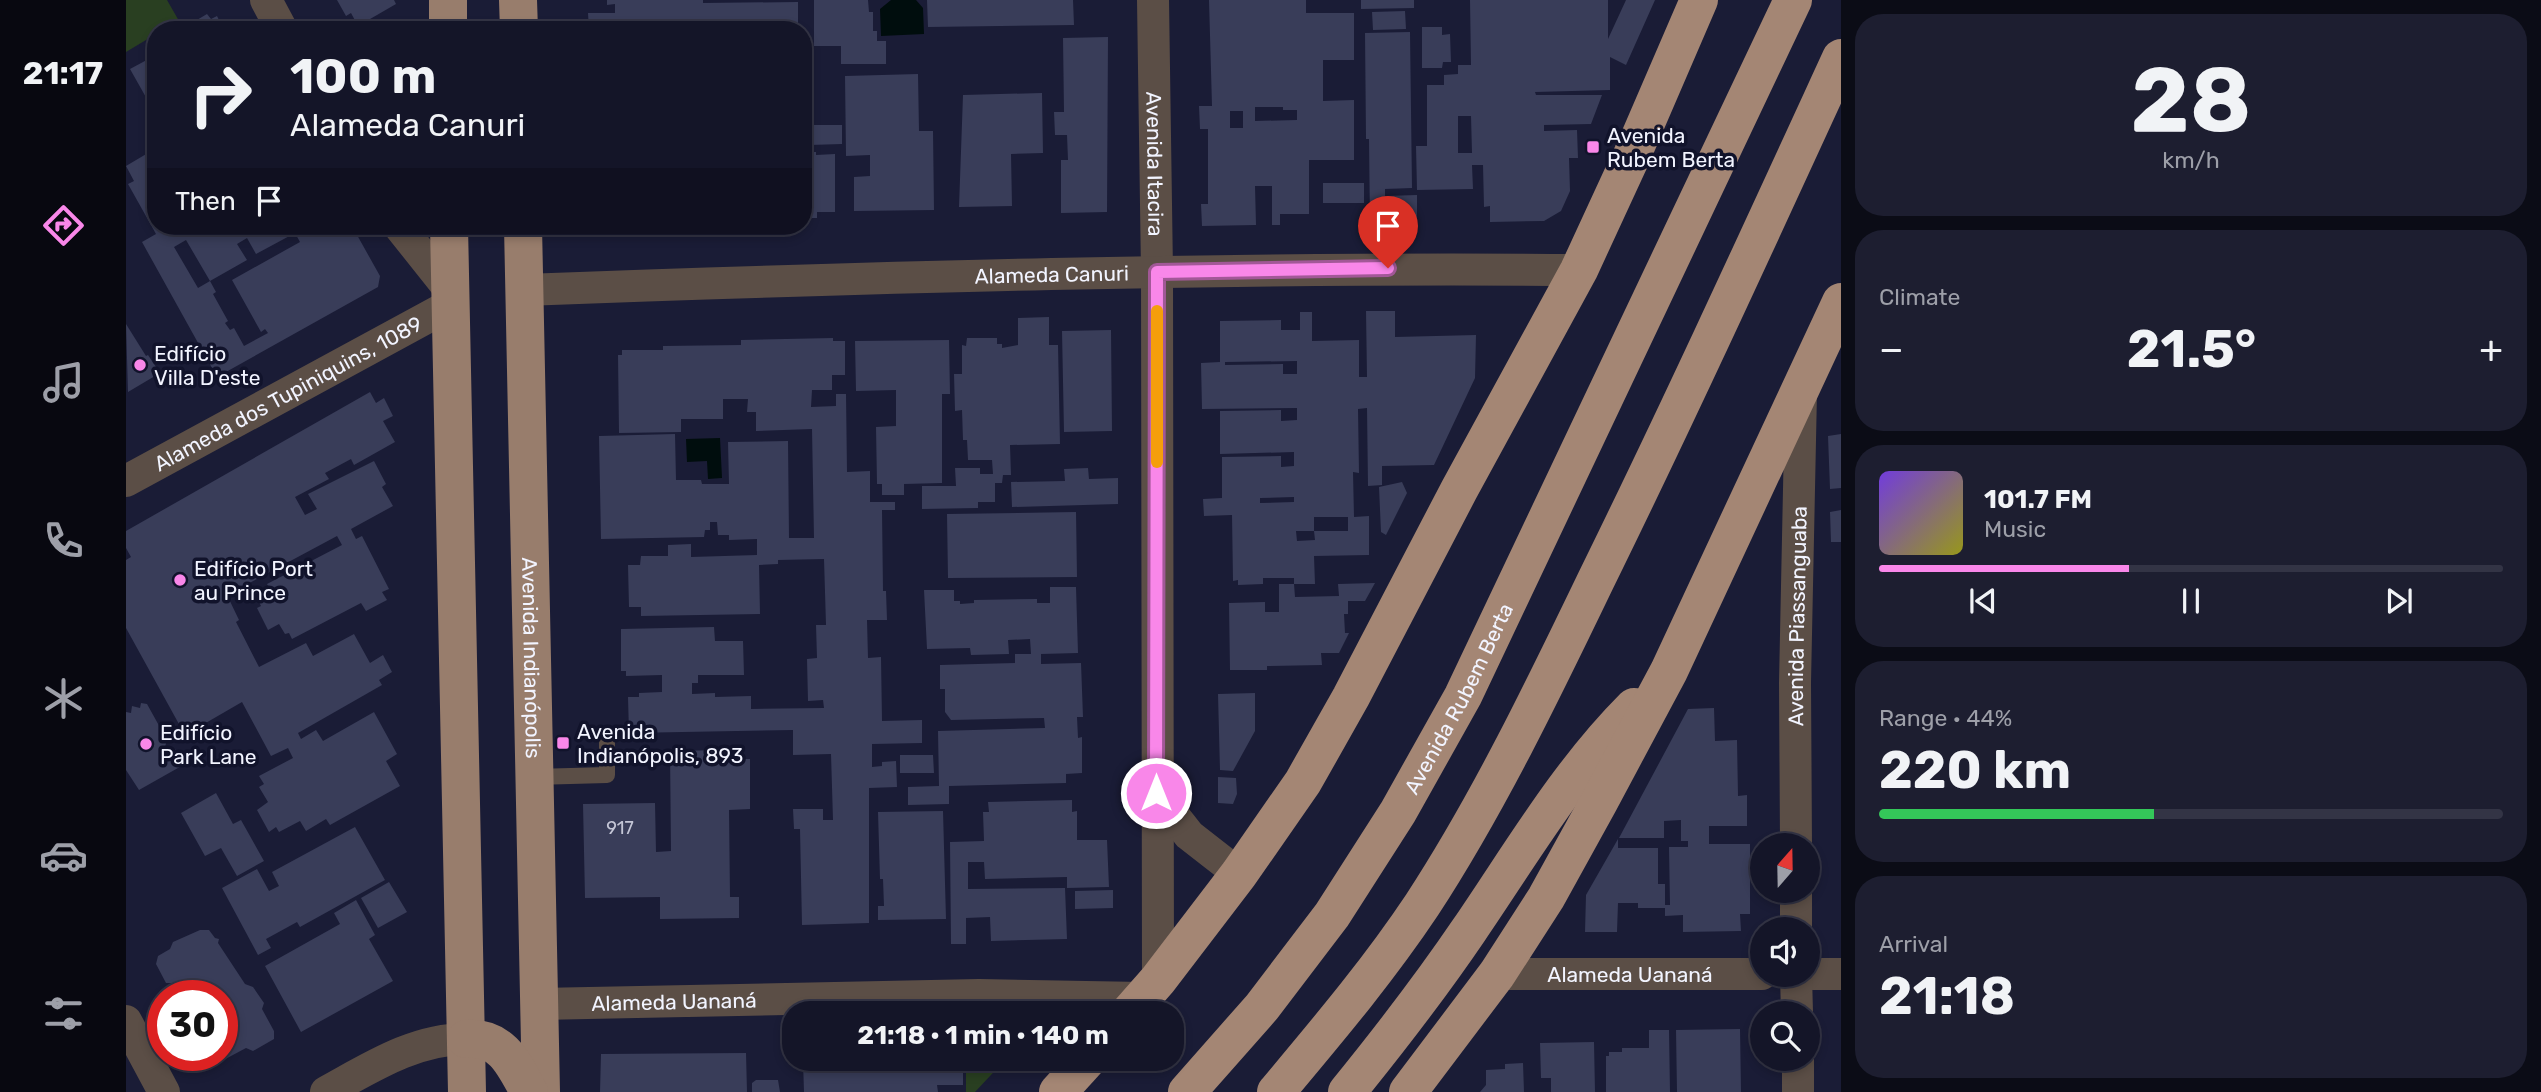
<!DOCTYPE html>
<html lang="en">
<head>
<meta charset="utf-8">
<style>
  :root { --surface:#141528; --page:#1d1e30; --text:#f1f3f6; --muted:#9d9fa8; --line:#333445; --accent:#f987e9 }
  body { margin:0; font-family:Rubik,sans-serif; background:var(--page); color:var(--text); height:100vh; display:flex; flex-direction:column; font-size:26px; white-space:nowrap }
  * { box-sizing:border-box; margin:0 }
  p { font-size:23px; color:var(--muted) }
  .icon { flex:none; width:38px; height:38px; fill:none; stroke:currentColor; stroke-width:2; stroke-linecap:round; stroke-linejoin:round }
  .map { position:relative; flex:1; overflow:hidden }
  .details { display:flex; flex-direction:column; gap:14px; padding:14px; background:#0b0c16; width:700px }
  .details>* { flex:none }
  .top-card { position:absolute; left:21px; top:21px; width:665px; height:214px; border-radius:28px; box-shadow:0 4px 10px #0003,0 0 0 2px var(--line); background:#141528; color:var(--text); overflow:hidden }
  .needle { width:46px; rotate:20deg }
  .tools { position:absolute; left:1624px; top:833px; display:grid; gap:14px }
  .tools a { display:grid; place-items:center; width:70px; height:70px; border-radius:50%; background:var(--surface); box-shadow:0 4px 10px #0003,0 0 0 2px var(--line); font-size:35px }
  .speed { position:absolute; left:21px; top:980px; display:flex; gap:14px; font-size:35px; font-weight:700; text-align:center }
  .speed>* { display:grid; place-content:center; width:91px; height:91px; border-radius:50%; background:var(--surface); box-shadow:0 4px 10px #0003,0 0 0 2px var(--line); line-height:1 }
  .speed .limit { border:10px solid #d22; background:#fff; color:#111 }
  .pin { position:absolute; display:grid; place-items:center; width:60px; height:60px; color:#fff; margin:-72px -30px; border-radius:50% 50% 50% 0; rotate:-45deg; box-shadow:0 0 7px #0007 }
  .pin .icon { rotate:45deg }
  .me { position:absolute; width:77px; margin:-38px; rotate:0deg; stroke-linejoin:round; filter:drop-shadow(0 0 5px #0008) }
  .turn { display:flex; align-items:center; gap:24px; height:147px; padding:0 28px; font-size:32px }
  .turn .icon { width:91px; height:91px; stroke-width:2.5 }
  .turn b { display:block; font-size:49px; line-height:60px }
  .then { display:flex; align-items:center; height:66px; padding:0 28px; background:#0003; gap:14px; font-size:26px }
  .big { font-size:52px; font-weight:700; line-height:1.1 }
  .details .card { flex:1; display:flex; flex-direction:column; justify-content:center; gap:10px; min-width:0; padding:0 24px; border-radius:28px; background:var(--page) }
  .details .dial { align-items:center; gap:0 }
  .dial b { font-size:91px; line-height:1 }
  .song { display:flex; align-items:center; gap:21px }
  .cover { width:84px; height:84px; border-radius:10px; background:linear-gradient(135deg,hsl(260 70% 55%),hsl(60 70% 35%)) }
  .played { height:7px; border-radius:4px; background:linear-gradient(90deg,var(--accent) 40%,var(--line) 40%) }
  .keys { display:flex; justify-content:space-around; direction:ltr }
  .heat { display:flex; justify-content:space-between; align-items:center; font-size:38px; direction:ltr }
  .charge { height:10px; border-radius:5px; background:linear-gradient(90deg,#34c759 44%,var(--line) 0) }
  .trip { position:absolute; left:656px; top:1001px; width:402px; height:70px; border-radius:28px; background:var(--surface); box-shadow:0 4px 10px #0003,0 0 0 2px var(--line); font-weight:700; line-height:70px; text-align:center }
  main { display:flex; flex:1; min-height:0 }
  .tab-bar { display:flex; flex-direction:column; width:126px; justify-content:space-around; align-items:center; background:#080810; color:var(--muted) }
  .tab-bar .icon { width:49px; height:49px }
  .tab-bar .active { color:var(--accent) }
  .tab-bar b { font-size:32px; color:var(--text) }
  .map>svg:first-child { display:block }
</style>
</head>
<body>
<main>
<nav class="tab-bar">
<b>21:17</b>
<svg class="icon active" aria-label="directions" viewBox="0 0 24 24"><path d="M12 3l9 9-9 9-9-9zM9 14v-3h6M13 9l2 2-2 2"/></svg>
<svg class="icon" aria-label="music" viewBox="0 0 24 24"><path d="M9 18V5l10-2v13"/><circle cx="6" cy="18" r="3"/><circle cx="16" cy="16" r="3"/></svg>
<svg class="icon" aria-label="phone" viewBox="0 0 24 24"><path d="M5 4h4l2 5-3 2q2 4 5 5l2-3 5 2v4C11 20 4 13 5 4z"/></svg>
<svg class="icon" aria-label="climate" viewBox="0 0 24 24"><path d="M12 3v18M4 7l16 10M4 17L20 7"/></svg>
<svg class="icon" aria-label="car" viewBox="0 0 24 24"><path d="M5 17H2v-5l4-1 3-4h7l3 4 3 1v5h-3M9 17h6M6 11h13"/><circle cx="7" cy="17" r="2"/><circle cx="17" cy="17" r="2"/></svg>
<svg class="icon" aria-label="filters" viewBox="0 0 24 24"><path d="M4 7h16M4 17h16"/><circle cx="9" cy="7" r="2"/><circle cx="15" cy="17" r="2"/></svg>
</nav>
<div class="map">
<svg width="1715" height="1092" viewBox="0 0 1715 1092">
  <rect width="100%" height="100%" fill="#1a1c36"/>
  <path fill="#293f21" d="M0 0H41L53 21 38 30H30V34L0 52Z
    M840 1059H880L849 1092H840Z"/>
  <path fill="#000d0d" d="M765 0H790L797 8 798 34 755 36 754 9Z
    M594 438 596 478 582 479 581 461 561 462 560 439Z"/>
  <path fill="#393d59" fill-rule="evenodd" d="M211 0H268L270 4 232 26 225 13 220 16Z
    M481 0H577V3L672 2V30H463L462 13H489V4L481 5Z
    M688 0H742L743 12H747V31H751V41H760V64H715V46H688Z
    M801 0H947L948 25 802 27Z
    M1083 0H1180V13H1228V60H1197V101L1228 100V160H1183V214H1154V225H1146V186H1129L1130 225 1076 226 1075 204H1082V129H1074L1073 106H1086ZM1129 107H1157V110H1171V120L1129 121ZM1104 111H1117V128H1104Z
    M1235 0H1288V8L1235 9Z
    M1344 0H1482V39L1500 0H1529L1500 65 1484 57V90L1409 92 1410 95H1476L1465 124 1418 125V131L1451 130 1452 158H1443L1444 191 1435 211 1418 221 1364 222V206L1358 207 1357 165H1346L1347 189 1291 190 1290 146H1301V85H1318V75L1332 74V65H1345ZM1332 116H1345L1346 153H1332Z
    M1279 11 1280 29 1247 30 1246 12Z
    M81 14 85 19 91 16 98 30H54Z
    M1296 27H1316V35L1324 34 1325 62H1317L1316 68H1296Z
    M1284 32 1286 188 1259 189V196L1291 195V223L1244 224 1243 139H1240L1239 33Z
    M982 37 981 212 935 213V160H942L941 135H929L928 112H938L937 38Z
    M30 55V106L26 108 4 69Z
    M792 74 793 131H807L808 210 728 211V177L744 176V155L720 156 719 76Z
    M916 93 917 153 885 154 886 206 833 207 837 95Z
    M677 125H716V144L684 145 683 148H677Z
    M27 150 30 155V169L22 173 30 187V226H52L56 233 68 226H226L254 276 252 287 91 377 16 242 30 234 2 184 8 181 0 166ZM169 233 174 242 106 280 135 332 139 329 142 333 118 346 108 328 104 330 99 323 102 321 87 294 90 292 84 281 72 288 48 247 60 240 84 281 121 260 111 244 121 238 130 254Z
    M677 152H690V155L709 154V212H691V218H677Z
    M1197 183H1238V203H1197Z
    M598 226H625V235L598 236Z
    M1240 311H1269V337L1350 335 1349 378 1308 465 1256 466V485L1242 486 1241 408 1232 409 1233 473 1227 472 1228 517 1243 516V555L1188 556 1189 584H1168V578H1137V584L1112 585V580L1107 581 1106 515 1078 516 1077 499 1096 498V457L1155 456V467L1168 466V452L1094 454V411L1155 410V421L1171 420V408L1076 409 1075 363 1094 362V321L1155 320V330H1174V312H1186V341L1233 340V377H1241ZM1171 361V374H1157V364L1099 365V362ZM1168 497V502L1134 503V498ZM1188 517H1222V531H1188ZM1170 531H1188L1189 540 1171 541Z
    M923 317V345H932L934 444 884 445 885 475H877L876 483H869V502H852V508L796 509V486H830L829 468H854V474H867L866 460H842L841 440H837L836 410 829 411 828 374H836V345L840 346 841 338H871V344H876V348L892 345V318Z
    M0 324 20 356 22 355 34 373 2 392Z
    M985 330 986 431 938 432 936 331Z
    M707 338V341H719V375H706V390H686L685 407 710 406V394H720L721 472 744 471V502H769V510H756L757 591H760L761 620H741L742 658 755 657 756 721 796 720V743L746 744V767L756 766V762L770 761 771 787 743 788V923L676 925 674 829H668L667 809H697V820H707L705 754 667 755V730L503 733 502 697H513V693L536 692V675L500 676V671H495V629L588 627 589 641H617L618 675H572V683H566V694L589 693V697L625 696V709L698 708 697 700 682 701 681 659 691 658 690 625H700L698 559 652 560V564L633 565 634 614 515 616V607H503L502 565H514L515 556H542V545L565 544V557L631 555V539L603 540V535H592L591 522H584V530H579L578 537 475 539 473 436 549 434 550 480H575L576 484H603L602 442 662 441 663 538H688L686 429 630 431V412H621L622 399H597V419H555V432L493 433 492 355H496V350H537V346L615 345V340Z
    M823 340 824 394H816V483L778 484V495H756V484H751L750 427 770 426V390L730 391 729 341Z
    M244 392 250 403 258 398 267 416 257 421 269 442 228 465 225 459 199 473 203 479 169 497 179 515 191 509 182 494 248 461 260 484 256 487 267 506 225 529 230 539 236 536 263 589 256 592 261 600 240 611 235 603 166 639 163 633 159 634 153 624 142 630 131 608 135 606 133 602 147 595 141 584 216 545 211 536 101 595 113 620 110 622 133 667 180 643 187 656 228 634 244 663 257 655 266 672 253 680 256 685 172 733 175 739 190 730 197 741 248 712 271 754 260 761 274 786 204 825 200 819 180 831 174 821 153 832 150 827 143 832 131 810 142 802 133 787 138 784 133 776 167 758 162 748 145 756 116 702 59 735 0 628V560L5 557 0 548V531Z
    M1715 434V488L1704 489 1702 436Z
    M962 468 963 479 992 478V504L886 507 885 482 939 481 938 469Z
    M1276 482 1281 493 1260 535 1255 532 1253 487Z
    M1715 510V542H1705L1704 512Z
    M950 512 951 577 822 578 821 514Z
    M1249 583 1239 601H1222V614H1218L1219 633H1223L1213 653H1195L1196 665 1141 666V670H1104L1103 603 1139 602V612H1153V584H1168L1169 597 1213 596 1212 584Z
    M924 587H950L952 653 915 654V664L955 663 957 717H951L952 738 956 737V773L940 774V783L823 786V804L782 805V787L813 786 812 731 919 728 918 718 825 720 819 712V689H814V665L889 663V654H905L904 639 882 640 883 654 845 655 844 648 801 649 798 590H828V601H834V604L848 603V600L911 599V603H924Z
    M1129 693V731L1107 771 1094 770 1092 694Z
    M15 703 21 704 41 740 39 747 62 753 59 764 13 790 0 770V712L5 713 6 706 14 708Z
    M1588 708 1589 741 1611 740 1612 796 1621 795V826H1583V844H1624V914H1614L1615 931 1557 932V915L1539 916V908H1512V903H1492L1491 932H1459L1460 895 1492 839V848H1532V884H1539V905H1544L1543 847H1562V841H1555V820L1538 821V838H1493L1562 709Z
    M599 750V759H624V809L603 810 604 897H613V918L534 919V897L459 898 457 804 529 803 530 852 545 851 544 751Z
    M774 755H807L808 773H774Z
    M1092 777 1110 778 1111 794 1107 804 1092 803Z
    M90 793 107 824 115 820 138 861 111 876 95 848 79 856 55 813Z
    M946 800V812L951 811V840H981L983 887 941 888V877L859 879 858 862H842V889L939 888 941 939 865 941 864 917 840 918V944H825L824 842 858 841 857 812H863L862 802Z
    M817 811 820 919 752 920V906H758L757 879H754L752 812Z
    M229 827 259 880 174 927 171 922 140 939 145 948 132 955 96 888 131 869 143 891 153 886 146 872Z
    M263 882 281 912 252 928 235 898Z
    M987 890V908L949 909V891Z
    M230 900 249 935 243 939 267 981 175 1032 139 966 214 924 208 913Z
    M74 930H83L89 938 93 939 92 943 119 984 127 987 138 1003 136 1009 148 1031V1039L127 1051 120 1048 90 1064 84 1055H96V996H60L53 983H40L30 964 32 956 44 949 47 942Z
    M1614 1029 1615 1092H1551L1550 1030Z
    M1523 1030H1543L1544 1092H1480V1056H1483V1052H1496V1048H1523Z
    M1468 1042 1469 1092H1425V1078H1415L1414 1043Z
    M620 1053 621 1092H474L475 1054Z
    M727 1059H837V1085H811L812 1092H678L677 1061Z
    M1397 1063 1398 1092H1354L1360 1085V1070L1379 1069V1064Z
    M630 1080H652L654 1092H626V1083Z"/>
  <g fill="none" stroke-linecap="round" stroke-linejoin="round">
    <path stroke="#5b4e46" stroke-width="16" d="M408 777 481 775V743"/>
    <g stroke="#5b4e46" stroke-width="32">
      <path d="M140 0 156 30"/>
      <path id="s1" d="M1027 0 1031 272 1032 980"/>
      <path d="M273 226 324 290"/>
      <path id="s2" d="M398 290C750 277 1101 267 1453 270"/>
      <path id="s3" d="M0 481 324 305"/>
      <path d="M1030 793 1063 835 1113 874"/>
      <path id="s4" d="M1670 845 1669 683 1675 392"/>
      <path d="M1670 891V929"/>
      <path id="s5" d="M1371 974H1636"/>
      <path d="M1682 974H1715"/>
      <path d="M1670 975 1671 1013"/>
      <path id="s6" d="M413 1004 853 995 1017 998"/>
      <path d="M0 1021 38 1092"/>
      <path d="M1672 1059V1092"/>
      <path d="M200 1092C244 1068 288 1039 340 1039"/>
    </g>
    <g stroke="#987d6c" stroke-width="38">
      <path d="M392 0 393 30"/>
      <path d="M322 30V0"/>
      <path d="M323 226 341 1092"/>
      <path id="s7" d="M397 226 415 1092"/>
      <path d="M340 1039C376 1036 388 1064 403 1092"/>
    </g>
    <g stroke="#a48674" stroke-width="38">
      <path d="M1003 1013 1032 980 1113 874 1177 782 1225 697 1333 490 1453 270 1507 153 1573 0"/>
      <path d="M932 1092 962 1059"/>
      <path id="s8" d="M1061 1092 1136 1007 1206 915 1272 812 1337 696 1667 0"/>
      <path d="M1150 1092C1201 1031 1252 971 1296 905 1362 804 1418 688 1470 580 1555 407 1635 232 1715 58"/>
      <path d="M1221 1092C1264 1039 1305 986 1343 930 1395 854 1442 773 1508 707"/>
      <path d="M1282 1092 1371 974 1420 898 1473 802 1543 671 1715 302"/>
    </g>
  </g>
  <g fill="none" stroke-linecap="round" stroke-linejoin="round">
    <g stroke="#a25897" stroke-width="18">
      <path id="route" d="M1030 793 1031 272 1262 268"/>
    </g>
    <use href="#route" stroke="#f987e9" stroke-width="12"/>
    <path stroke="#f59e0b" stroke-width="12" d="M1031 462V311"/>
  </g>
  <g fill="#f987e9" stroke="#11132b" stroke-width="2.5">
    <rect x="1460" y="140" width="14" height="14" rx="3.5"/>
    <circle cx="14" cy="365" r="7"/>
    <circle cx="54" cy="580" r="7"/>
    <rect x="430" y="736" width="14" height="14" rx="3.5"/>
    <circle cx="20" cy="744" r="7"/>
  </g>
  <g text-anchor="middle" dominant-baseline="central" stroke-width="7" stroke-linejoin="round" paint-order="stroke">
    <g font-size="18" fill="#c4c6d6">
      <text x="494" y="828">917</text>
    </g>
    <g font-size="21" fill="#f2f4ff" stroke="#11132b" text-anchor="start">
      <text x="1481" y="135">Avenida<tspan x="1481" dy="24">Rubem Berta</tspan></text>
      <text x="28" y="353">Edifício<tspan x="28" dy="24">Villa D'este</tspan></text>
      <text x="68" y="568">Edifício Port<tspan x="68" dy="24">au Prince</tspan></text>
      <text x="451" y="731">Avenida<tspan x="451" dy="24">Indianópolis, 893</tspan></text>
      <text x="34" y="732">Edifício<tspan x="34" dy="24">Park Lane</tspan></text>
    </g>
    <g font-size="21" fill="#f2f4ff" stroke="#11132b">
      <text stroke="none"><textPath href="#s1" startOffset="164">Avenida Itacira</textPath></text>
      <text stroke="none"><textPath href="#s2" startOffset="528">Alameda Canuri</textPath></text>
      <text stroke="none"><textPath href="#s3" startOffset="184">Alameda dos Tupiniquins, 1089</textPath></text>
      <text stroke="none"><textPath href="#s4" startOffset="229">Avenida Piassanguaba</textPath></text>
      <text stroke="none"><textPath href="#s7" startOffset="432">Avenida Indianópolis</textPath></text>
      <text stroke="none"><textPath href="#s8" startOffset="480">Avenida Rubem Berta</textPath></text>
      <text stroke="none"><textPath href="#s5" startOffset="133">Alameda Uananá</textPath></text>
      <text stroke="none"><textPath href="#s6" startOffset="135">Alameda Uananá</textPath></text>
    </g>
  </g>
</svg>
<div class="tools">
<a><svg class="needle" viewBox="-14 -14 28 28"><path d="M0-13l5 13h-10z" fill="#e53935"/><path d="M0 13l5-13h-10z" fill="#9d9fa8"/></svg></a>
<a><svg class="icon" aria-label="sound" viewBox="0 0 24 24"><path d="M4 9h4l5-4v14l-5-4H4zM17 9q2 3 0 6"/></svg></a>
<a><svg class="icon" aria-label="search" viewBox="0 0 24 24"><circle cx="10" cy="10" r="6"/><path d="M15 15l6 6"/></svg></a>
</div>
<div class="speed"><div class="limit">30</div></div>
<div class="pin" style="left:1262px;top:268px;background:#d93025"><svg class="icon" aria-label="arrive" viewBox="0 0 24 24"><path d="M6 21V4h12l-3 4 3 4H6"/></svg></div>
<svg class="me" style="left:1030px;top:793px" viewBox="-20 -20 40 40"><circle r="17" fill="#f987e9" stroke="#fff" stroke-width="3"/><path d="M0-11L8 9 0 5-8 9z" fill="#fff"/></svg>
<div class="trip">21:18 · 1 min · 140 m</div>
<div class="top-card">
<div class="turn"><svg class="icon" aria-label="right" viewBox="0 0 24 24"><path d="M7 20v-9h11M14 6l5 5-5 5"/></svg><div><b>100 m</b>Alameda Canuri</div></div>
<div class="then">Then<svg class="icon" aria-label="arrive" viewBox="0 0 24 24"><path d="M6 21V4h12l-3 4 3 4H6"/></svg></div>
</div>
</div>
<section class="details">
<div class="card dial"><b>28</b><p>km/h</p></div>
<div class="card"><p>Climate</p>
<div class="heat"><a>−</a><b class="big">21.5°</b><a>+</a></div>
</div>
<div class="card">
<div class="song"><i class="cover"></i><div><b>101.7 FM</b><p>Music</p></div></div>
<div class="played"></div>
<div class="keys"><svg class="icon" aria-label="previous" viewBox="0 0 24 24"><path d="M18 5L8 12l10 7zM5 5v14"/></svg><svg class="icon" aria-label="pause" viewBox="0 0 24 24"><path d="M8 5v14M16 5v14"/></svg><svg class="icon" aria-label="next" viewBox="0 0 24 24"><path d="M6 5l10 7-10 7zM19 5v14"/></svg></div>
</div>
<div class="card"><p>Range · 44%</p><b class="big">220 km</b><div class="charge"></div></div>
<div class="card"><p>Arrival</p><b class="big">21:18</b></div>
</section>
</main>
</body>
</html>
